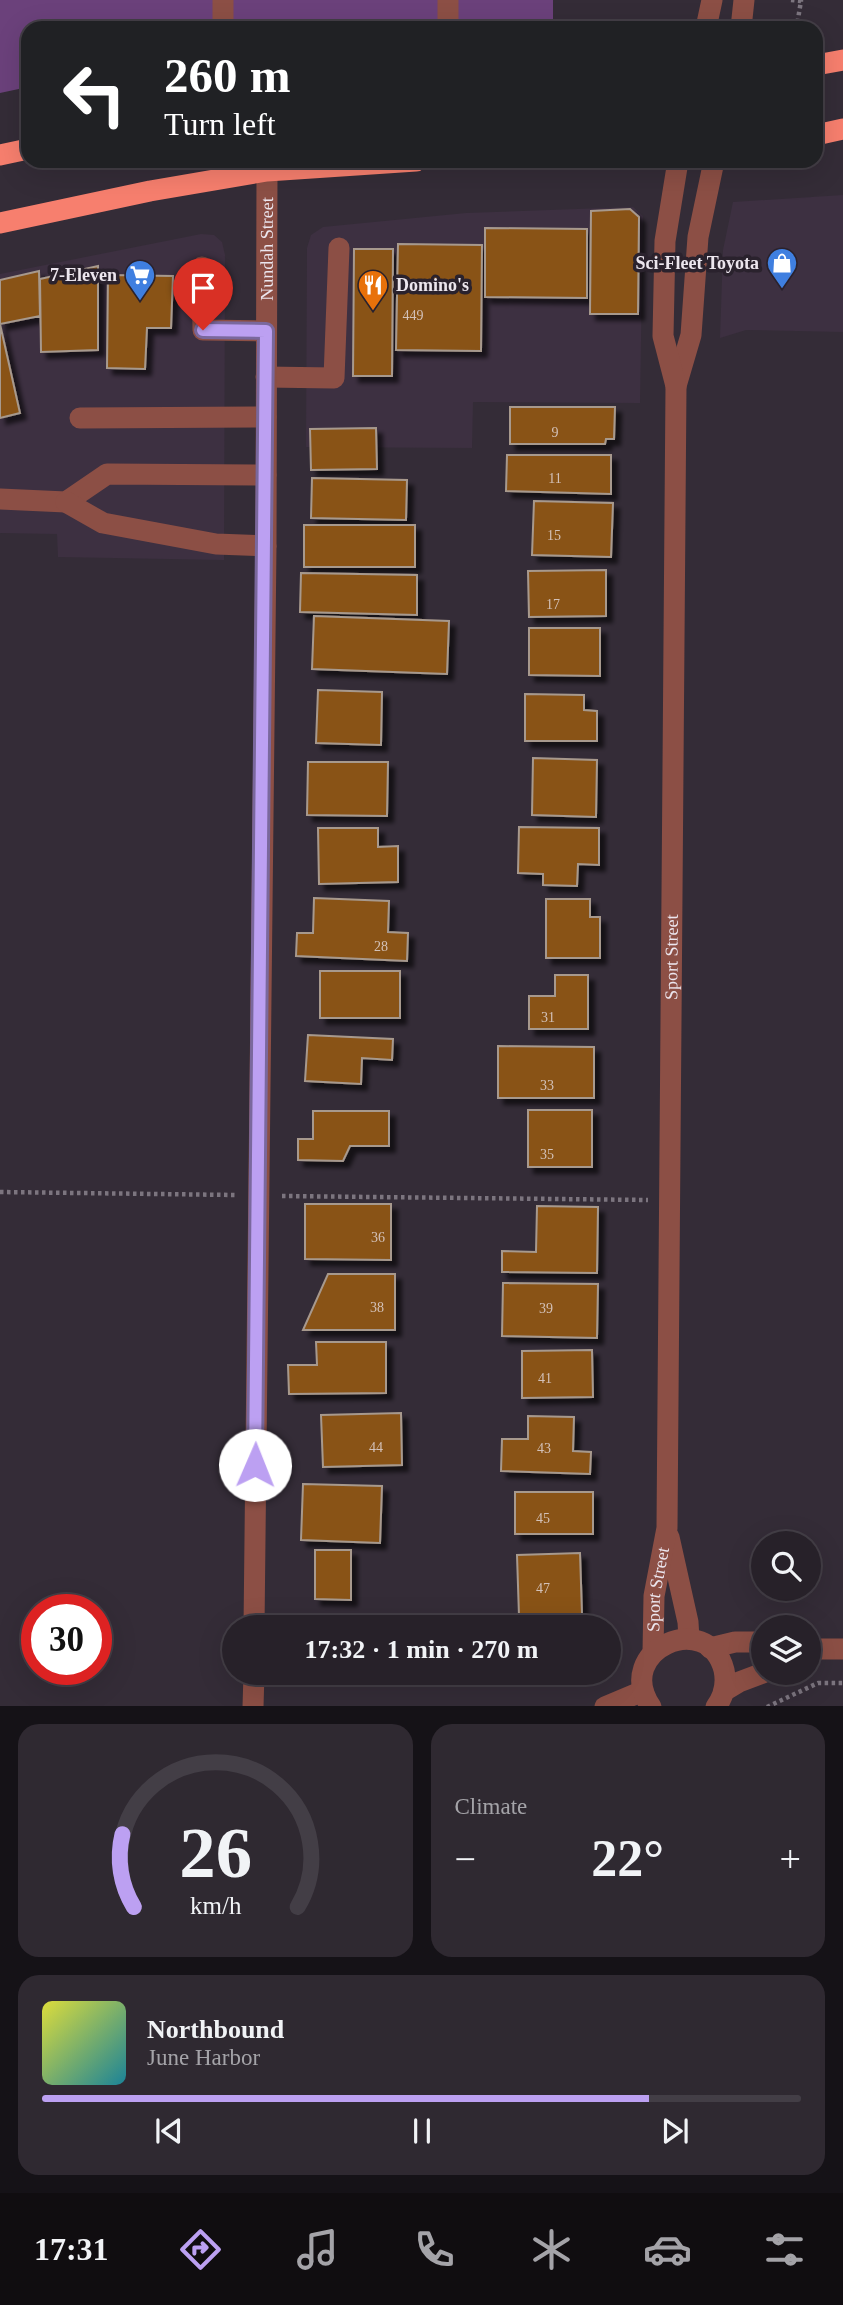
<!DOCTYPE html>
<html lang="en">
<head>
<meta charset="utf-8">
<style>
  :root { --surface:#272129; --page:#2f2931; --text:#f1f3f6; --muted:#a4a3a8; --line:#433e46; --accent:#bca0f2 }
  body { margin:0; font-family:Georgia,serif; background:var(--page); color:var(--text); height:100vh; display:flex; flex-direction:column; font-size:26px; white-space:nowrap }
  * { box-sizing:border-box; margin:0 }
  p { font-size:23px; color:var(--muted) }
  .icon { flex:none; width:38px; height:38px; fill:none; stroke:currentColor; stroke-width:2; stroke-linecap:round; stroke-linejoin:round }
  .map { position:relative; height:1706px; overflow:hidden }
  .drawer { display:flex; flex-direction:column; gap:18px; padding:18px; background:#151217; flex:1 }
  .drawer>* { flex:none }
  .banner { position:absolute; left:21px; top:21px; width:802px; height:147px; border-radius:21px; box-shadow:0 7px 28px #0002,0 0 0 2px var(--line); background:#202124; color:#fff; overflow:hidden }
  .controls { position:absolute; left:751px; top:1531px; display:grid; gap:14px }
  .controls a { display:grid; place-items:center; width:70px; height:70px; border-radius:50%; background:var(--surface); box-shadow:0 7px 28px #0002,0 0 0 2px var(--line); font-size:35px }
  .speed { position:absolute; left:21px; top:1594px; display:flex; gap:14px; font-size:35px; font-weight:700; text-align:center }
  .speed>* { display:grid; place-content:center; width:91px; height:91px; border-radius:50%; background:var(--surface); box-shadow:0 7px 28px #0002,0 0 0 2px var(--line); line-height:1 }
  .speed .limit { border:10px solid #d22; background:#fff; color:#111 }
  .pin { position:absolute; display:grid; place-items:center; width:60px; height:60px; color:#fff; margin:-72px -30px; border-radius:50% 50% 50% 0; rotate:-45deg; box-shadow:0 0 7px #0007 }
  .pin .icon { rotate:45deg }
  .me { position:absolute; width:77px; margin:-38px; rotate:1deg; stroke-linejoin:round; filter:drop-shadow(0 0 5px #0008) }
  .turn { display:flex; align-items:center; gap:24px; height:147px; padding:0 28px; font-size:32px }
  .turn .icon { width:91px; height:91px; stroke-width:2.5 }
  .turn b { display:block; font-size:49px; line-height:60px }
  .big { font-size:52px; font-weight:800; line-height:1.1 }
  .drawer .card { flex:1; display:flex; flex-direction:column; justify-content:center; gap:10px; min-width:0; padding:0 24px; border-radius:21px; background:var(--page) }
  .drawer .dial { align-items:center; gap:0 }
  .dial svg { height:182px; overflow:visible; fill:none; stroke:var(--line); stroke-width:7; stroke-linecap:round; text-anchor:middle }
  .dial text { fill:var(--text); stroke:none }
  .song { display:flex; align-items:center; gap:21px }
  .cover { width:84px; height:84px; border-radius:10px; background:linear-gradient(135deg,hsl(60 70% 55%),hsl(190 70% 35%)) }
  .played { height:7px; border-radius:4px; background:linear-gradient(90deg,var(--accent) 80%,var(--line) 80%) }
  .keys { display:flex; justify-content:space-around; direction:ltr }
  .heat { display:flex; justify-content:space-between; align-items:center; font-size:38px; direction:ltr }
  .drawer .tiles { flex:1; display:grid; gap:18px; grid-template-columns:1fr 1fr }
  .card:last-child { grid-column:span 2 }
  .trip { position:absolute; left:222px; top:1615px; width:399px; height:70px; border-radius:35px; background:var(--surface); box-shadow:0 7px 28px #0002,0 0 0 2px var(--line); font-weight:800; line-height:70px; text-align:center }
  .dock { display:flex; height:112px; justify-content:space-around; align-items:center; background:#100d10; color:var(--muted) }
  .dock .icon { width:49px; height:49px }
  .dock .current { color:var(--accent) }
  .dock b { font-size:32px; color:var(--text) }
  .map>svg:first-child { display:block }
</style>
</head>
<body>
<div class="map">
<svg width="843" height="1707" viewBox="0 0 843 1707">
  <defs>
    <filter id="shadow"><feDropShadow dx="6" dy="6" stdDeviation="2" flood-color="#0009"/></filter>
  </defs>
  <rect width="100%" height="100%" fill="#342c37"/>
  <path fill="#3d3041" d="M843 195V332L746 330 720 338 723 250 733 202Z
    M633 207 643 216 640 403 473 402 472 448 306 447 307 248 311 235 323 227 466 213Z
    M201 234 214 235 222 242 225 255 224 560 58 557 57 534 0 533V274Z"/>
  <path fill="#6b417b" d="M0 0H553V28H28V87L0 93Z"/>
  <path fill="#895317" stroke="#a7998d" stroke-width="2" filter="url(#shadow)" d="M630 209 639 217 638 314H590L591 211Z
    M485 228 587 229V298L485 297Z
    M398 244 482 245 481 351 396 350Z
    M354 249H393L392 376H353Z
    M98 266V350L41 352 40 279Z
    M39 271 40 316 0 324 20 413 0 418V280Z
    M108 275 173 276 171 328H147L145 369 107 368Z
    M510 407H615L614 439H606L605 444H510Z
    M376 428 377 469 311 470 310 429Z
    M507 455H611V494L506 491Z
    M312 478 407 480 406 520 311 518Z
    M534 501 613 503 611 557 532 555Z
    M304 525H415V567H304Z
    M606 570V616L529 617 528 571Z
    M301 573 417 575V615L300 612Z
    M314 616 449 621 447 674 312 669Z
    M529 628H600V676L529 675Z
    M318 690 382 692 381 745 316 743Z
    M525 694 584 695V710L597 711V741H525Z
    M533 758 597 760 596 817 532 815Z
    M308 762H388L387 816 307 815Z
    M519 827 599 828V865L578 864 577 886 543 885V874L518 873Z
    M318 828H378V847L398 846V882L319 884Z
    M314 898 389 901 388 932 408 933 407 961 296 956 297 933H313Z
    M546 899H590V917H600V958H546Z
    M320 971H400V1018H320Z
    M555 975H588V1029H529V996H555Z
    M308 1035 393 1039 392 1060 362 1058 361 1084 305 1081Z
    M498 1046 594 1047V1098H498Z
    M528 1110H592V1167H528Z
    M313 1111H389V1146H350L343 1161 298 1160V1139H313Z
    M305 1204H391V1260L305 1259Z
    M537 1206 598 1207 597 1273 502 1272V1251L536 1252Z
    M328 1274H395V1330H303Z
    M503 1283 598 1284 597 1338 502 1336Z
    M316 1342H386V1393L289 1394 288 1365H317Z
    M592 1350 593 1397 522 1398V1351Z
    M401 1413 402 1465 323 1467 321 1415Z
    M528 1416 574 1417 573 1451 591 1452 590 1474 501 1471 502 1439H528Z
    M303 1484 382 1486 380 1543 301 1540Z
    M515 1492H593V1534H515Z
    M315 1550H351V1600L315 1599Z
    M580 1553 582 1614 519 1616 517 1555Z"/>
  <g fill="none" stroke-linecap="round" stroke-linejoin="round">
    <path stroke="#7c757f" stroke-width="4.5" stroke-dasharray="3.5 3.5" stroke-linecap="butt" d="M791 0 801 1 798 19
      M0 1192 235 1195
      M282 1196 648 1200
      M767 1707 818 1683H843"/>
    <g stroke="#8c4f45" stroke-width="21">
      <path d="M448 26V0"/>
      <path d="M223 28V0"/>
      <path d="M706 28 712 0"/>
      <path d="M741 28 744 0"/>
      <path d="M202 267 203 330 266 331"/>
      <path d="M266 377 334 378 339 248"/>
      <path d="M676 386 691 335 698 237 714 161"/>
      <path d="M80 418 266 417"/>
      <path d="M0 499 66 502 107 474 266 475"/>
      <path d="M66 502 103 523 216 544 266 546"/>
      <path d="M669 1537 688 1622 689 1639"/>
      <path id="s1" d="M254 1628 266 546 267 171"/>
      <path d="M710 1648 735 1642H763"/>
      <path d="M808 1649H843"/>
      <path id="s2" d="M653 1652 654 1596 667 1528 676 386 663 336 665 241 678 161"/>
      <path d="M724 1691 739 1682 763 1673"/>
      <path d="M253 1707 254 1673"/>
      <path d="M605 1707 643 1691"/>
      <path d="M651 1707C612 1650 708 1608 724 1670 727 1684 724 1696 716 1707"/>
    </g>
    <path stroke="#f77f6e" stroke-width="21" d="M816 65 843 60
      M816 135 843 129
      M0 155 28 149
      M0 223 150 191 267 171 416 161"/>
  </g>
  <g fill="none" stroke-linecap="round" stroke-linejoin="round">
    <g stroke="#7a689d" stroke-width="18">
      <path id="route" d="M203 330 266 331 255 1465"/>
    </g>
    <use href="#route" stroke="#bca0f2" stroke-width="12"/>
  </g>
  <defs>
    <g id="shop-pin" transform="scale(1.575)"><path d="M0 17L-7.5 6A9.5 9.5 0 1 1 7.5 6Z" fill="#3f7fe0" stroke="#2a222d"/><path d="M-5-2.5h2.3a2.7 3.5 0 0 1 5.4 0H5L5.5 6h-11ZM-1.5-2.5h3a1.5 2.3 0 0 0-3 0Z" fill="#fff"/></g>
    <g id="supermarket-pin" transform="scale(1.575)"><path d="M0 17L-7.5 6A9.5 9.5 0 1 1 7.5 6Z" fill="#3f7fe0" stroke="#2a222d"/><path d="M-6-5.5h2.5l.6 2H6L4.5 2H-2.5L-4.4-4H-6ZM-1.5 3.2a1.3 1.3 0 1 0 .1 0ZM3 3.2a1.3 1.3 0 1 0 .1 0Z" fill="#fff"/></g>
    <g id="restaurant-pin" transform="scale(1.575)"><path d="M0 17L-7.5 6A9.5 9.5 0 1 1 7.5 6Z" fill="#e8710a" stroke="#2a222d"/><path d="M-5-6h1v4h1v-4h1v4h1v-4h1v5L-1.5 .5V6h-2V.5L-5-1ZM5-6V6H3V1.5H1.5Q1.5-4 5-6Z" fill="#fff"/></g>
  </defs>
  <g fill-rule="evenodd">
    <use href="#shop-pin" x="782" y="263"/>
    <use href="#supermarket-pin" x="140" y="275"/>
    <use href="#restaurant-pin" x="373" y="285"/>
  </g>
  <g text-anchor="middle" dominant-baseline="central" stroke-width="7" stroke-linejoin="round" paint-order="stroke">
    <g font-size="14" fill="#d3c1b8">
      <text x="413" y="315">449</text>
      <text x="555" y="432">9</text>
      <text x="555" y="478">11</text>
      <text x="554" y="535">15</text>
      <text x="553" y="604">17</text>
      <text x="381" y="946">28</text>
      <text x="548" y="1017">31</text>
      <text x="547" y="1085">33</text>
      <text x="547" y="1154">35</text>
      <text x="378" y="1237">36</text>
      <text x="377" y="1307">38</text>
      <text x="546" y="1308">39</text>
      <text x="545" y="1378">41</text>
      <text x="376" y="1447">44</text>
      <text x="544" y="1448">43</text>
      <text x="543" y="1518">45</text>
      <text x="543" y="1588">47</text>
    </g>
    <g font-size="18" fill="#ece6ee" stroke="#2a222d">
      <text stroke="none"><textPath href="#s1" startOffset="1379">Nundah Street</textPath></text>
      <text stroke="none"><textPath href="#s2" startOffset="696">Sport Street</textPath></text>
      <text stroke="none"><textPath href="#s2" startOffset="63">Sport Street</textPath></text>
    </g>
    <g font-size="18" font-weight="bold" fill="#ece6ee" stroke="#2a222d" text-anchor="end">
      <text x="759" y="263">Sci-Fleet Toyota</text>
      <text x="117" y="275">7-Eleven</text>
      <text x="396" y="285" text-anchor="start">Domino's</text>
    </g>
  </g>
</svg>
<div class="controls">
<a><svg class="icon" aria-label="search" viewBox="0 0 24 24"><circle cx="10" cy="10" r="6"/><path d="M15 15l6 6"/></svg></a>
<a><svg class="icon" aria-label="layers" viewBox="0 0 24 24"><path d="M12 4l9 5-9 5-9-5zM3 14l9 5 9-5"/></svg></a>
</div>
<div class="speed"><div class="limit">30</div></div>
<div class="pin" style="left:203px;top:330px;background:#d93025"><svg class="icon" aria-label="arrive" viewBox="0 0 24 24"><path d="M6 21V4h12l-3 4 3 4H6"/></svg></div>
<svg class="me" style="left:255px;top:1465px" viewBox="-20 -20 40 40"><circle r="19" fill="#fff"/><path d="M0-13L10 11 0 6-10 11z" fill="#bca0f2"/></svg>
<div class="trip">17:32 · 1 min · 270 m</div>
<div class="banner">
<div class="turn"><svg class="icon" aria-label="left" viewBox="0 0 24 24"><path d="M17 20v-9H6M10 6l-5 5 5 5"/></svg><div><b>260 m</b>Turn left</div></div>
</div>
</div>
<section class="drawer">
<div class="tiles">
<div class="card dial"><svg viewBox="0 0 100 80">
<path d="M14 69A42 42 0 1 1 86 69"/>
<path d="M14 69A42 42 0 0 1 9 37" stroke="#bca0f2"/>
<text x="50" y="56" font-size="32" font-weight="700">26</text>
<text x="50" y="72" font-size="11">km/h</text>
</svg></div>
<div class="card"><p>Climate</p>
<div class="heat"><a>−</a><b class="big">22°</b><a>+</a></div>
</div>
<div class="card">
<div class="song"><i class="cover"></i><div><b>Northbound</b><p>June Harbor</p></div></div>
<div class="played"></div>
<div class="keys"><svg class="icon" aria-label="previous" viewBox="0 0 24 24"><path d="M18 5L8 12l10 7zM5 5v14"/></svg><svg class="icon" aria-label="pause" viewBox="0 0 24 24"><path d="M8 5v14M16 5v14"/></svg><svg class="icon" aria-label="next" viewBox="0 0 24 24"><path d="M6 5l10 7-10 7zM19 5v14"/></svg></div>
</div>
</div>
</section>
<nav class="dock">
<b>17:31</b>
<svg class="icon current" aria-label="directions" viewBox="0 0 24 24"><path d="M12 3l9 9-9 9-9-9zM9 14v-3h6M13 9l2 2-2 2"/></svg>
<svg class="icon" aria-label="music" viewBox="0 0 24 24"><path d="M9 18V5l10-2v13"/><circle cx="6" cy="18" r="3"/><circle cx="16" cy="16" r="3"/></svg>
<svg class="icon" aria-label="phone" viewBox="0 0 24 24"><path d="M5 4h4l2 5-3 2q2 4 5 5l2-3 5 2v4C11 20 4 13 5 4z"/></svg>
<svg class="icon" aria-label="climate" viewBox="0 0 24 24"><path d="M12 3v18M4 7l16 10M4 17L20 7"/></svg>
<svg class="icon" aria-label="car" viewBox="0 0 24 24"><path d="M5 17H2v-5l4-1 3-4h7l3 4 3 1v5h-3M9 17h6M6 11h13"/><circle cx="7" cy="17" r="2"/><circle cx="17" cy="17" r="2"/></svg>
<svg class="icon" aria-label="filters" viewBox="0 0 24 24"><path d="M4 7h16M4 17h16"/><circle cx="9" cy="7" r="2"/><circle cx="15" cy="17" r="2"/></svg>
</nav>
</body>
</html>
